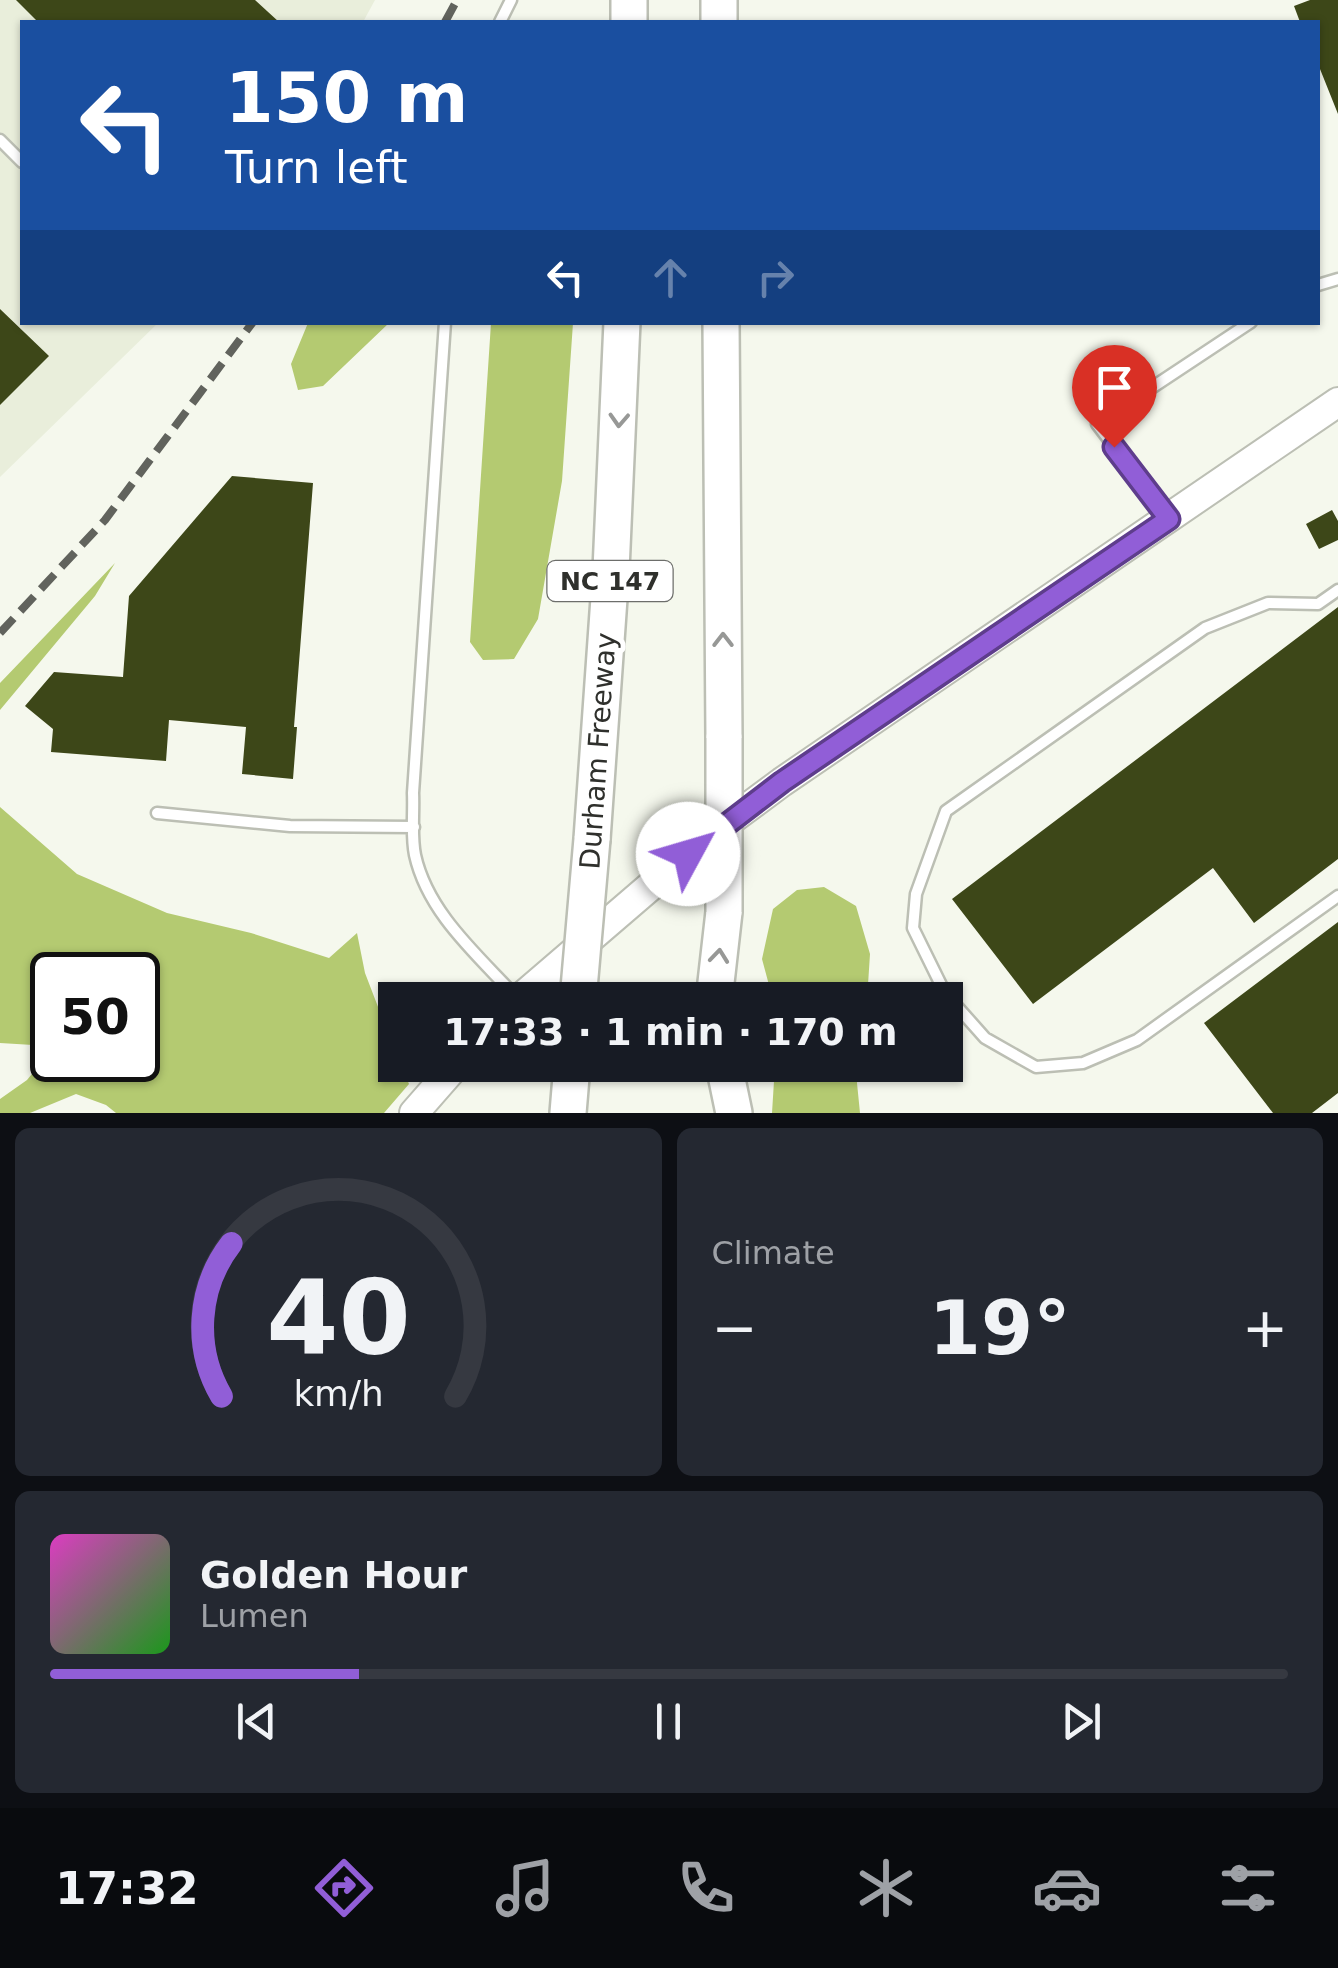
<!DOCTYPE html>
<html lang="en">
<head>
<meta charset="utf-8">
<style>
  :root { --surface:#171b24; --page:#242831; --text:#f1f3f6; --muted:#9ea1a6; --line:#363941; --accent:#915ed7 }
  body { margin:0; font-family:"DejaVu Sans",sans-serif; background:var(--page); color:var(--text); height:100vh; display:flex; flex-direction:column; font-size:38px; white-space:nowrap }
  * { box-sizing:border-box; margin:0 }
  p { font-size:32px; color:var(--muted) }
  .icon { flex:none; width:55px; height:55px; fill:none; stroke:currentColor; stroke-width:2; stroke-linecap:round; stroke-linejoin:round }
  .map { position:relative; height:1113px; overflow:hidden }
  .details { display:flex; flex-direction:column; gap:15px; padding:15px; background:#0d0f14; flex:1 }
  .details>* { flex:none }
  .guide { position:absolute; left:20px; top:20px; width:1300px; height:305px; border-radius:0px; box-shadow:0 2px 8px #0004; background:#1a4fa0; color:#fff; overflow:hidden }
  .speed { position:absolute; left:30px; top:952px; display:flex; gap:20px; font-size:50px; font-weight:700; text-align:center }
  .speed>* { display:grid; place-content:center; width:130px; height:130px; border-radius:50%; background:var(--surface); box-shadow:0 2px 8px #0004; line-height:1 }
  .speed .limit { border:5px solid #111; border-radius:15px; background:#fff; color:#111 }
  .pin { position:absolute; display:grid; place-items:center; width:85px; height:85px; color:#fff; margin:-102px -42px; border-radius:50% 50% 50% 0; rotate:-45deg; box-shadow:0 0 10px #0007 }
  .pin .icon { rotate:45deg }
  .me { position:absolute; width:110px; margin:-55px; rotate:51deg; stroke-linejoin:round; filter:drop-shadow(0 0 8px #0008) }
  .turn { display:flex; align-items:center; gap:35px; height:210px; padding:0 40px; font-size:45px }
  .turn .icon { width:130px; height:130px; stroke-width:2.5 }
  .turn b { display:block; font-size:70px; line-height:85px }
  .lanes { display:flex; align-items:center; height:95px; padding:0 40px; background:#0003; justify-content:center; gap:50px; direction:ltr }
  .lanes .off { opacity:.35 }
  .big { font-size:75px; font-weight:700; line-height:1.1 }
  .details .card { flex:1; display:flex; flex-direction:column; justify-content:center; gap:15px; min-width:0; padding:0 35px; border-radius:15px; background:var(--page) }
  .details .dial { align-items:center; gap:0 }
  .dial svg { height:260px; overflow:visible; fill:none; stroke:var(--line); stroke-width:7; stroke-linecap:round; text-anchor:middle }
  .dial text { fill:var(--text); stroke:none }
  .song { display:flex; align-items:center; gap:30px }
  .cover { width:120px; height:120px; border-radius:15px; background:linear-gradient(135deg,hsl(310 70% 55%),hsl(120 70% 35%)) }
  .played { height:10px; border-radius:5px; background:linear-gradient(90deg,var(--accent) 25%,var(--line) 25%) }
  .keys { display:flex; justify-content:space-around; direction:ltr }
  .heat { display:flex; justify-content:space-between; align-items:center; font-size:55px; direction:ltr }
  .details .tiles { flex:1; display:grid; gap:15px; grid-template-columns:1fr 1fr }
  .card:last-child { grid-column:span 2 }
  .trip { position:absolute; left:378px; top:982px; width:585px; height:100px; border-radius:0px; background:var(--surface); box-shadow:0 2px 8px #0004; font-weight:700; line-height:100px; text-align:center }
  .dock { display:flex; height:160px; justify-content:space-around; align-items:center; background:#090b0e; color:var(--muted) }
  .dock .icon { width:70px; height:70px }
  .dock .current { color:var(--accent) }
  .dock b { font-size:45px; color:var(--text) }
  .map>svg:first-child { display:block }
</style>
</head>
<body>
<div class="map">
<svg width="1338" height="1113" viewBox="0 0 1338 1113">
  <rect width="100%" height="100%" fill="#f5f8ed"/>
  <path fill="#e9eedb" d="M0 0H375L363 22H22V322L158 323 0 477Z"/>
  <path fill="#b4ca71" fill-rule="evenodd" d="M308 323V322L389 323 323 386 298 390 291 364Z
    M491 323H573L562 481 538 619 514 659 483 660 470 642Z
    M115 563 95 596 0 710V683Z
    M0 807 77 874 167 913 251 933 329 958 357 933 365 973 395 1051V1065H401L409 1084 384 1113H116L106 1105 76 1094 30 1113H0V1099L27 1080 49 1053 33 1045 0 1043ZM52 975H138V1060H52Z
    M824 887 856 906 870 954 867 1000H773L762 959 773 909 797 890Z
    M775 1065H859L857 1083 860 1113H772Z"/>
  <path fill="#3d4718" d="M16 0H255L279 22H38Z
    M1310 0H1338V114L1318 64V22H1300L1294 6Z
    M0 309 49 356 0 405Z
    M232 476 313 483 294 727H297L293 779 242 774 246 727 169 720 166 761 51 752 53 729 25 706 54 672 123 677 129 596Z
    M1332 510 1338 521V540L1319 549 1306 524Z
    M1338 607V859L1254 923 1213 868 1033 1004 952 899Z
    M1338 922V1093L1312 1113H1273L1204 1023Z"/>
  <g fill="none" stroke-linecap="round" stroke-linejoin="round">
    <g stroke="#bcbfb4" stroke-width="15">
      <path id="service" d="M500 22 511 0
        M0 140 22 162
        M1318 285 1338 279
        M445 322 413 793C414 812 411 836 415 855 428 914 479 956 518 999
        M1165 514 1097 424 1251 322
        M1338 590 1318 604 1268 603 1205 628 946 811 916 894 913 928 945 993 985 1038 1036 1067 1083 1063 1137 1040 1338 896
        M157 813 290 826 414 827"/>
    </g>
    <g stroke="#bcbfb4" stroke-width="32">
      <path id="secondary" d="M518 1000 709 836 782 782 1338 402
        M414 1113 456 1065"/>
    </g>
    <g stroke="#bcbfb4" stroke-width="40">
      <path id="motorway" d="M629 0V22
        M719 0V22
        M721 322 724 738
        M592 839 611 570 622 322
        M714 1000 724 912
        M724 1065 734 1113
        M568 1113 572 1065"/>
    </g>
    <use href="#service" stroke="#fff" stroke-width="10"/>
    <use href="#secondary" stroke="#fff" stroke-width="28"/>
    <use href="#motorway" stroke="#fff" stroke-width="35"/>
    <path stroke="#61635d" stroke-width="8" stroke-dasharray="20 10" stroke-linecap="butt" d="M445 22 457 0
      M0 633 105 520 253 322"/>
    <g stroke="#bcbfb4" stroke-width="40" stroke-linecap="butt">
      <path id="motorway-bridge" d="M724 738V912
        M578 1000 592 839"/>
    </g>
    <use href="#motorway-bridge" stroke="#fff" stroke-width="35"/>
  </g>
  <defs><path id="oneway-chevron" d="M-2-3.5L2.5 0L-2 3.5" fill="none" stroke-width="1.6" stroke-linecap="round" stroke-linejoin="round" transform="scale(2.5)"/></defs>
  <g stroke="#979896">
    <use href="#oneway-chevron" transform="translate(619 420) rotate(93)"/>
    <use href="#oneway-chevron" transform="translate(723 640) rotate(-90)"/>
    <use href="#oneway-chevron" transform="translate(719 956) rotate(-84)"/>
  </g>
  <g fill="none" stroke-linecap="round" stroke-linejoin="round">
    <g stroke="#5e3d8c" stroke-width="25">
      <path id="route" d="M688 854 782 782 1169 519 1114 447"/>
    </g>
    <use href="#route" stroke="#915ed7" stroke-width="18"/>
  </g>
  <g text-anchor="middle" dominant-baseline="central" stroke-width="10" stroke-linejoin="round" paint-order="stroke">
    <rect fill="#fff" stroke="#6d6e6b" stroke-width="2.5" x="547.5" y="561" width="125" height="40" rx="8"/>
    <g font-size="25" font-weight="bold" fill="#2f302c">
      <text x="610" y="581">NC 147</text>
    </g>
    <g font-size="28" fill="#2f302c" stroke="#fff">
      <text transform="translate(598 751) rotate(-86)">Durham Freeway</text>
    </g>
  </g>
</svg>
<div class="speed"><div class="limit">50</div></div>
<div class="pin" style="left:1114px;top:447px;background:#d93025"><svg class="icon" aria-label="arrive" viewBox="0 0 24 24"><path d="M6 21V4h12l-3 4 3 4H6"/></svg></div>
<svg class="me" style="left:688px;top:854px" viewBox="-20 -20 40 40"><circle r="19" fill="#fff"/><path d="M0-13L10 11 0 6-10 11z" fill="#915ed7"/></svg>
<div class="trip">17:33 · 1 min · 170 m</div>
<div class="guide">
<div class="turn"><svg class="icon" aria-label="left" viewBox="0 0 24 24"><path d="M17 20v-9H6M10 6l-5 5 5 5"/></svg><div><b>150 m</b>Turn left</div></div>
<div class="lanes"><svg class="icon" aria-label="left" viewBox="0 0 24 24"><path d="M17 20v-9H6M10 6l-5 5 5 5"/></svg><svg class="icon off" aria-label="ahead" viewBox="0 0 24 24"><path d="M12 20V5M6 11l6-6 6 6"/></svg><svg class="icon off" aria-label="right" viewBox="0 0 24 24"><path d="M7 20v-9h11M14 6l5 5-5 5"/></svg></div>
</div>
</div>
<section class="details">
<div class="tiles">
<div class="card dial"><svg viewBox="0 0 100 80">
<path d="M14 69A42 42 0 1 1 86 69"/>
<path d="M14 69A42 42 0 0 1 17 22" stroke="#915ed7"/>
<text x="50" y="56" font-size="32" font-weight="700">40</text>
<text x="50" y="72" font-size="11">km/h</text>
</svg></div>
<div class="card"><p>Climate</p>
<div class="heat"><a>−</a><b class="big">19°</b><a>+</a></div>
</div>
<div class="card">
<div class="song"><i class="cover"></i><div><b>Golden Hour</b><p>Lumen</p></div></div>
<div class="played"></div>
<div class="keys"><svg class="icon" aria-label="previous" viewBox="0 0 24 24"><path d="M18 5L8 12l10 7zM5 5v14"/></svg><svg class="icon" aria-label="pause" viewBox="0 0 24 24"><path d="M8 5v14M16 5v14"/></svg><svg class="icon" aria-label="next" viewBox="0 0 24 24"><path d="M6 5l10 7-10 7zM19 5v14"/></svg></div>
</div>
</div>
</section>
<nav class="dock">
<b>17:32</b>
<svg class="icon current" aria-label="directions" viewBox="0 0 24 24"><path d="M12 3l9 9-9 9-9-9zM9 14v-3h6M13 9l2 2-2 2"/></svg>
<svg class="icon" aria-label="music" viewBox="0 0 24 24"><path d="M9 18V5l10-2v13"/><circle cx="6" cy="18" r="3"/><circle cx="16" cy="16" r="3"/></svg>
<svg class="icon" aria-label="phone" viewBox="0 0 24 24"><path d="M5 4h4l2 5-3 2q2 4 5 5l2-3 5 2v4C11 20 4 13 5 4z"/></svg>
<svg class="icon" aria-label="climate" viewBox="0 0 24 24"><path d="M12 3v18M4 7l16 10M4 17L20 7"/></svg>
<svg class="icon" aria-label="car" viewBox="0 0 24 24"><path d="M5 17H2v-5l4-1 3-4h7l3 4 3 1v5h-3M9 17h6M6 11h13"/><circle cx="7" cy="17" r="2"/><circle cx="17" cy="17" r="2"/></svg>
<svg class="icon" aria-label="filters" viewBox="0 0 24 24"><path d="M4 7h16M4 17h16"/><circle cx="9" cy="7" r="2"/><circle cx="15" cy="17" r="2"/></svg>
</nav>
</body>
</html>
